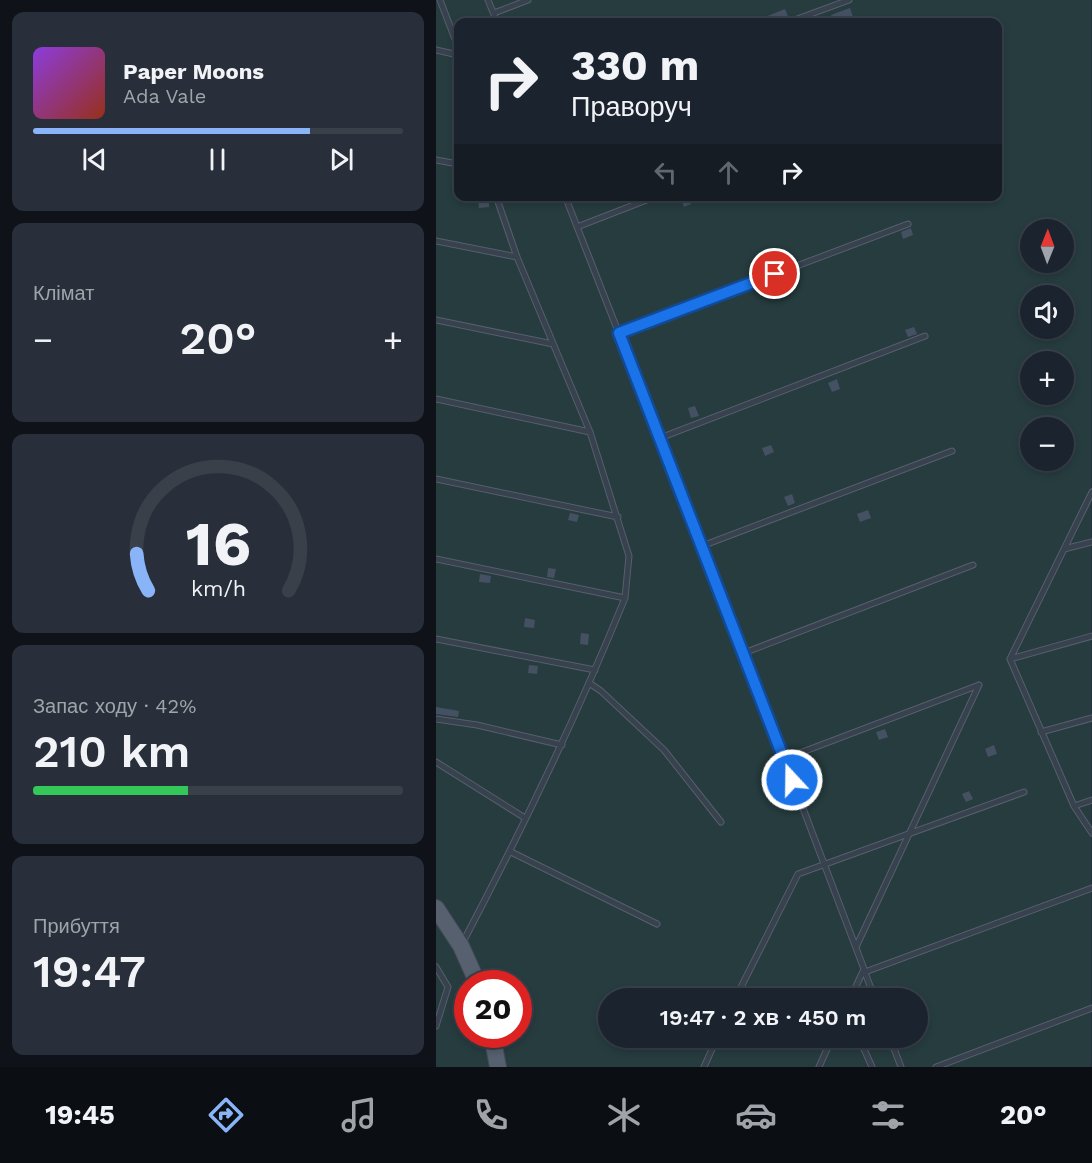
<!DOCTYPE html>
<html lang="uk">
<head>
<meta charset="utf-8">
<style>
  :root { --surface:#1b232e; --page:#282f3a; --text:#f1f3f6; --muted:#a0a4aa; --line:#39404a; --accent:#8ab4f8 }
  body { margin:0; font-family:"Work Sans",sans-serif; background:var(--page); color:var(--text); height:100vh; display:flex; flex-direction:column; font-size:22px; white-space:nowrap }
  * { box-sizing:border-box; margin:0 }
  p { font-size:20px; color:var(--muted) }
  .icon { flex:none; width:33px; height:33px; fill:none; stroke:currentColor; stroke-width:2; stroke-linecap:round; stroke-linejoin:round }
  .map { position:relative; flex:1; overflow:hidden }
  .details { display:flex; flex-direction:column; gap:12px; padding:12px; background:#0f1319; width:436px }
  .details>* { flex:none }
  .banner { position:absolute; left:18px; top:18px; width:548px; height:183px; border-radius:12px; box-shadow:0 3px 9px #0003,0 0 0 2px var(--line); background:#1b232e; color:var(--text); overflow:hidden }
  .needle { width:39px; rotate:1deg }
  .fabs { position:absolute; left:584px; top:219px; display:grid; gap:12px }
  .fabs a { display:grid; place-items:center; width:54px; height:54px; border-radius:50%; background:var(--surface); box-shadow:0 3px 9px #0003,0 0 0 2px var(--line); font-size:30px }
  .speed { position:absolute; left:18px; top:970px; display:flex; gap:12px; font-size:30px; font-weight:700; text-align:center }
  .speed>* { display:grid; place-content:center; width:78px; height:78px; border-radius:50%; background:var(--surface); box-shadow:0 3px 9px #0003,0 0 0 2px var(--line); line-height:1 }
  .speed .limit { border:9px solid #d22; background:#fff; color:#111 }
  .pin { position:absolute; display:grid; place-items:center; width:51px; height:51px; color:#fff; margin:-26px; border:3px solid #fff; border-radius:50%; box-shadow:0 2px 6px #0007 }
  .me { position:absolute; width:66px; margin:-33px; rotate:339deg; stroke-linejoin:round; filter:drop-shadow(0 0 4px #0008) }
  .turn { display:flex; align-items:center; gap:21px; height:126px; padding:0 18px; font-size:27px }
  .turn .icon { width:78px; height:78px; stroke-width:2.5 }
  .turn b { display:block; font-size:42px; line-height:51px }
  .lanes { display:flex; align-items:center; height:57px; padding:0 18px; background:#0003; justify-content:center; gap:30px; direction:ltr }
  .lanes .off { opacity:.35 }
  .big { font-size:45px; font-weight:600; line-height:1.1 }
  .details .tile { flex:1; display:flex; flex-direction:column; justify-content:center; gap:9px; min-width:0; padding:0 21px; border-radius:12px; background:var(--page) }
  .details .dial { align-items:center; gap:0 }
  .dial svg { height:156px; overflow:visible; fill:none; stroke:var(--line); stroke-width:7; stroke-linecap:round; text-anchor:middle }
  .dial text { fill:var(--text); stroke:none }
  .song { display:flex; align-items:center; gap:18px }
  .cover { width:72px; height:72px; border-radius:9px; background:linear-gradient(135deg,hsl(270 70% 55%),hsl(10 70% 35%)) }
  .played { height:6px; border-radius:3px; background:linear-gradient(90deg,var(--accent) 75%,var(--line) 75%) }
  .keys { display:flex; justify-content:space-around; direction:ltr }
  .heat { display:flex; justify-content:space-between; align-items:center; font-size:33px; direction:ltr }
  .charge { height:9px; border-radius:4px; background:linear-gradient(90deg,#34c759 42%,var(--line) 0) }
  .trip { position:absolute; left:162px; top:988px; width:330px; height:60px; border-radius:30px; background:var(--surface); box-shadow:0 3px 9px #0003,0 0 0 2px var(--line); font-weight:600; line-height:60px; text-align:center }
  .tabs { display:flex; height:96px; justify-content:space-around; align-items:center; background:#0b0e12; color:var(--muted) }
  .tabs .icon { width:42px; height:42px }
  .tabs .selected { color:var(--accent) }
  .tabs b { font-size:27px; color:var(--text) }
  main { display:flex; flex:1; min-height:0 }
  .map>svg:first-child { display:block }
</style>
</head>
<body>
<main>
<section class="details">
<div class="tile">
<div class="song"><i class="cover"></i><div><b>Paper Moons</b><p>Ada Vale</p></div></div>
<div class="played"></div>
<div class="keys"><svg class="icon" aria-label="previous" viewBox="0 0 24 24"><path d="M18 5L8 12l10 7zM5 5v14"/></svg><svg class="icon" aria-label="pause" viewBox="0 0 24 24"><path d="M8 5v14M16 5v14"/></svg><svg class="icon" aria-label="next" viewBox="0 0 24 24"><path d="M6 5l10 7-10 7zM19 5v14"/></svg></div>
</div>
<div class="tile"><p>Клімат</p>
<div class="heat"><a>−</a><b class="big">20°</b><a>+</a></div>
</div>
<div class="tile dial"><svg viewBox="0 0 100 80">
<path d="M14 69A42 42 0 1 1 86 69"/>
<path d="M14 69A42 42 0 0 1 8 50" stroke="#8ab4f8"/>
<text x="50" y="56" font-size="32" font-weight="700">16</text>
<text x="50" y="72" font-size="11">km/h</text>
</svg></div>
<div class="tile"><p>Запас ходу · 42%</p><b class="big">210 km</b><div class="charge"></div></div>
<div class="tile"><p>Прибуття</p><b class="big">19:47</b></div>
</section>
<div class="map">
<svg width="656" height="1067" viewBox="0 0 656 1067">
  <rect width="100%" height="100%" fill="#242f3e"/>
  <path fill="#263c3f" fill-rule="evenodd" d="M0 0H655V1067H0ZM22 22H561V196H22ZM594 230H627V262H594ZM594 296H627V328H594ZM594 362H627V394H594ZM594 428H627V460H594ZM32 984H82V1035H32ZM172 999H482V1038H172Z"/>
  <path fill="#455162" d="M414 8 417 17 398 22 395 15Z
    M349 9 352 16 336 22H317Z
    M244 196H252L255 204 248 207Z
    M42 200H53V207L43 208Z
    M475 228 477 235 467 239 465 232Z
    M344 278 347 286 339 289 336 281Z
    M478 327 481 334 472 337 469 330Z
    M401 379 404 389 396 392 392 383Z
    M259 406 263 416 255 418 252 408Z
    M335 445 338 452 329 456 326 448Z
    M356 494 359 503 352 506 348 497Z
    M432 510 435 518 424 522 421 514Z
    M134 513 143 515 141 522 132 520Z
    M112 568 120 569 118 578 111 577Z
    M44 574 55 576 54 583 43 582Z
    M89 618 99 620 98 628 88 627Z
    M145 633 153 634 152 645 144 644Z
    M93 665 102 666 101 674 92 673Z
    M0 707 23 711 22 717 0 714Z
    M449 729 452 737 443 740 440 732Z
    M558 745 561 754 552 757 549 749Z
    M533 791 537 799 530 802 526 794Z"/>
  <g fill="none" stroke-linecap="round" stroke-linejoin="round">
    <g stroke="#565f6c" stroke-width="7">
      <path id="service" d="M4 0 22 47
        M52 0 61 22
        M58 13 92 0
        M353 22 413 0
        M0 50 22 55
        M0 160 22 164
        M129 196 308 653 428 969 414 999
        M141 227 221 196
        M0 241 81 257
        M0 320 117 344
        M183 333 472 224
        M0 399 154 432
        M224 438 489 336
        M0 479 182 517
        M656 492 574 659 638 806 656 833
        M266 546 516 451
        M628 549 656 542
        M0 559 189 598
        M0 639 159 670
        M308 653 537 565
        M574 659 656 636
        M153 683 165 691 228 750 285 822
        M0 719 41 725 126 745
        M605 732 656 718
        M348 759 543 685
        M0 762 89 818
        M638 806 656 800
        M75 852 221 924
        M27 942C86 830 141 716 189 598L193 556 154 432 81 257 60 196
        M420 947 543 685
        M0 967 12 987 0 1026
        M428 970 439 999
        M429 972 656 888
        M299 999 362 874 588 792
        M423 1038 436 1067
        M454 1038 465 1067
        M268 1067 281 1038
        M383 1067 396 1038
        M500 1067 656 1008"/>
    </g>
    <g stroke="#414a57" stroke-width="18">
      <path id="primary" d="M0 908 25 946 42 984
        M56 1035 62 1067"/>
    </g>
    <use href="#service" stroke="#38414e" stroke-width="5"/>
    <use href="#primary" stroke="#56606e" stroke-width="16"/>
  </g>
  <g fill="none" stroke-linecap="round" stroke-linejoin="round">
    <g stroke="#114b97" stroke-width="15">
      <path id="route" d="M339 274 183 333 356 780"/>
    </g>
    <use href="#route" stroke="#1a73e8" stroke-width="10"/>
  </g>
</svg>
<div class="fabs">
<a><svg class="needle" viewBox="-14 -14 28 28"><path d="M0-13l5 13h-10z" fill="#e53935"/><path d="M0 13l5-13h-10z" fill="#a0a4aa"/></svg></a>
<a><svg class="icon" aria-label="sound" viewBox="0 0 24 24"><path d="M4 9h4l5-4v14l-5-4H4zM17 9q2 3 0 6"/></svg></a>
<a>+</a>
<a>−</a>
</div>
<div class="speed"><div class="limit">20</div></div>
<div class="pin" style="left:339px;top:274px;background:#d93025"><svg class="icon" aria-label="arrive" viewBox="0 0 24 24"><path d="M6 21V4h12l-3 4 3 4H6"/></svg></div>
<svg class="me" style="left:356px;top:780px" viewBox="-20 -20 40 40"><circle r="17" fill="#1a73e8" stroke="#fff" stroke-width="3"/><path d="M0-11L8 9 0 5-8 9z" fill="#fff"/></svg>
<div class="trip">19:47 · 2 хв · 450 m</div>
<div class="banner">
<div class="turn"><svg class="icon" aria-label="right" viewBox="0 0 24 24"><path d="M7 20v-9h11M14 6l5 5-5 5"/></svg><div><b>330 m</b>Праворуч</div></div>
<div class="lanes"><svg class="icon off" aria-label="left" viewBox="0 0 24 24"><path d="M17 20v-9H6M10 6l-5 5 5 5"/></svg><svg class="icon off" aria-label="ahead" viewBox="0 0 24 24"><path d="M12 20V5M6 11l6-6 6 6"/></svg><svg class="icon" aria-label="right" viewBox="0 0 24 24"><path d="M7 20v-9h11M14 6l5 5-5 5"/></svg></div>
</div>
</div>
</main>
<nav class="tabs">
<b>19:45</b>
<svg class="icon selected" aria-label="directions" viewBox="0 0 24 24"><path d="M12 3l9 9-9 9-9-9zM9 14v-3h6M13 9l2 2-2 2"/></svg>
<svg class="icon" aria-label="music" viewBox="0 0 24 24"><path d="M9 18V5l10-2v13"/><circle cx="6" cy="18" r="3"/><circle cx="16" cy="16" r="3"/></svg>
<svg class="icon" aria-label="phone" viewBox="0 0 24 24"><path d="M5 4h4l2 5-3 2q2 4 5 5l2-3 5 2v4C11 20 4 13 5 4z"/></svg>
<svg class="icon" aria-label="climate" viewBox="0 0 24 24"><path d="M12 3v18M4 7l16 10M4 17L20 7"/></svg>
<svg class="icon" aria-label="car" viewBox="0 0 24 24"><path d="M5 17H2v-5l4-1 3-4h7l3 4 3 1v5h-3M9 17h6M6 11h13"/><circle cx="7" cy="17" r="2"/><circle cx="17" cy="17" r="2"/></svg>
<svg class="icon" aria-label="filters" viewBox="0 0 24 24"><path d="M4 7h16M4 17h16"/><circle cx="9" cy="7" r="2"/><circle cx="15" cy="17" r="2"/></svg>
<b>20°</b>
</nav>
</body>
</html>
